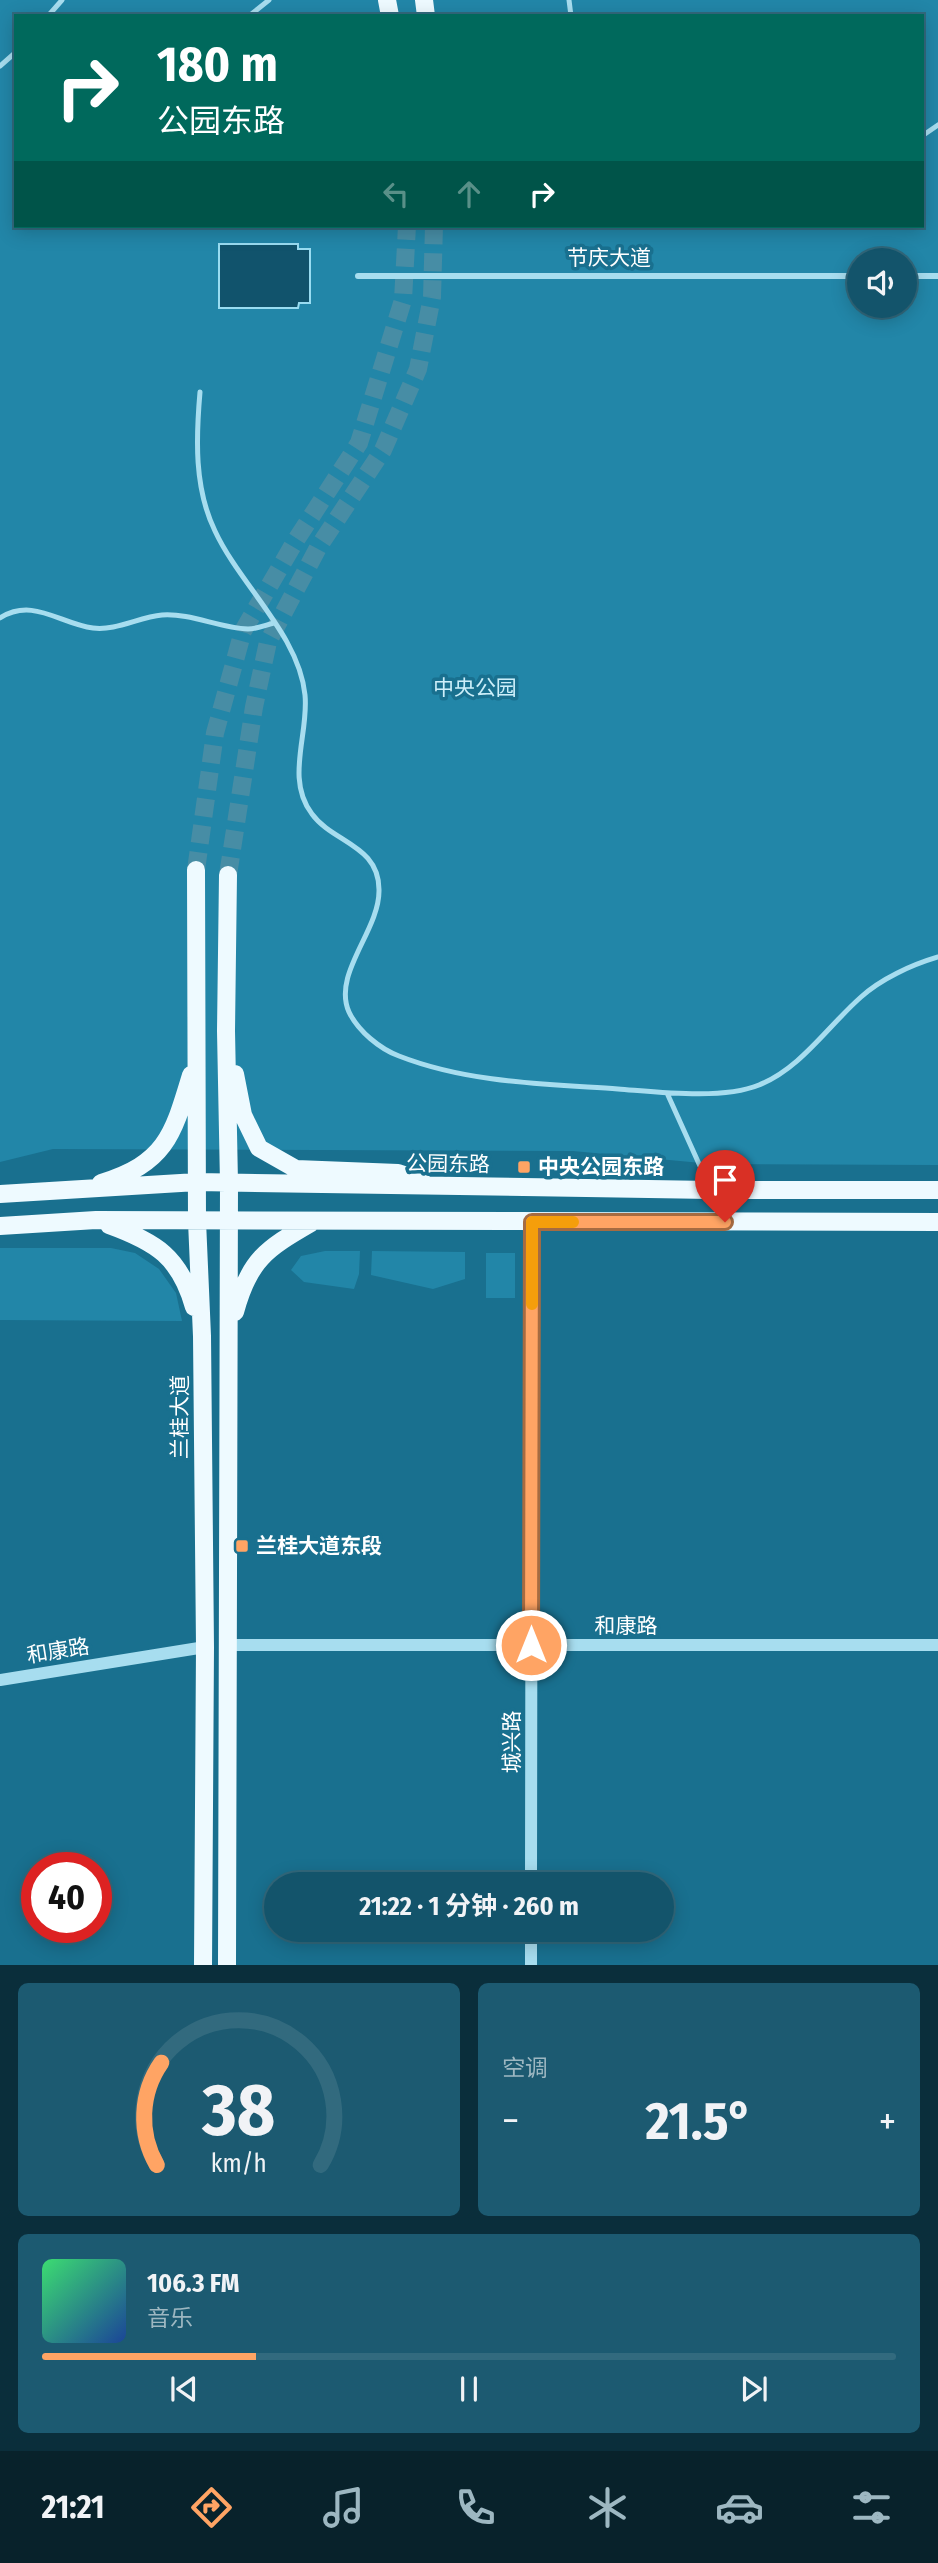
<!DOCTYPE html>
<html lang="zh">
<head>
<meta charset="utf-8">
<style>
  :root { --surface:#13546b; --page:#1c5a71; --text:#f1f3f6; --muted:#9db7c1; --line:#326a7e; --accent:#ffa464 }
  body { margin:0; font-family:"Fira Sans Condensed","Noto Sans SC",sans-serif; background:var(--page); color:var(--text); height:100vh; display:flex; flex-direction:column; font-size:26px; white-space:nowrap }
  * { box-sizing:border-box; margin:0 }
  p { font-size:23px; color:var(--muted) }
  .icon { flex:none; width:38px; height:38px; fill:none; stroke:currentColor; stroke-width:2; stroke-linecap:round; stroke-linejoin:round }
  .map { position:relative; height:1965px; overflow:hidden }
  .details { display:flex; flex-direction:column; gap:18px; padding:18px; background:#0a2e3b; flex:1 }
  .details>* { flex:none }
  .hud { position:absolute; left:14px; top:14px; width:910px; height:214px; border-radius:0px; box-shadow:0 4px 18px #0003,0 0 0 2px var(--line); background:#00695c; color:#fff; overflow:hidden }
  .tools { position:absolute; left:847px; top:248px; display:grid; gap:14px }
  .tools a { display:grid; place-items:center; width:70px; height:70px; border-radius:50%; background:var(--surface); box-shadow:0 4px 18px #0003,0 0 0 2px var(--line); font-size:35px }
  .speed { position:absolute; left:21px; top:1852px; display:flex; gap:14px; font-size:35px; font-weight:700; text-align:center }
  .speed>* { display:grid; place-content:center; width:91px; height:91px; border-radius:50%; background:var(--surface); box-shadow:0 4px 18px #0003,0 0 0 2px var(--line); line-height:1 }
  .speed .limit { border:10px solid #d22; background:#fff; color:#111 }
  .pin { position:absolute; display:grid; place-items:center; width:60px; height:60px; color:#fff; margin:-72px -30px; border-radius:50% 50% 50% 0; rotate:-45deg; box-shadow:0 0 7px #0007 }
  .pin .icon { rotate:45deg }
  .me { position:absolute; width:77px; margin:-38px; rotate:0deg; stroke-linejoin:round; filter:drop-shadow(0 0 5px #0008) }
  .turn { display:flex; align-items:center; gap:24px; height:147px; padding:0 28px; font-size:32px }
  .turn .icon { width:91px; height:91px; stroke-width:2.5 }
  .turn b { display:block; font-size:49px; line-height:60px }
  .lanes { display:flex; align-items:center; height:66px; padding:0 28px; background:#0003; justify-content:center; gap:35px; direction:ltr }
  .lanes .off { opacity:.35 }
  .big { font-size:52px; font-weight:700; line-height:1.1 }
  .details .card { flex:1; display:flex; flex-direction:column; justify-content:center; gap:10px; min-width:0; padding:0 24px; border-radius:10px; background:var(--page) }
  .details .dial { align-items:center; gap:0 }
  .dial svg { height:182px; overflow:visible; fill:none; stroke:var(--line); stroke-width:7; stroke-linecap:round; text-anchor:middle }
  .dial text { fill:var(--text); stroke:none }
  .song { display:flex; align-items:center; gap:21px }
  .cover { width:84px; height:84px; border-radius:10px; background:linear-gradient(135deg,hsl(140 70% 55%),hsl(220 70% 35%)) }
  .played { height:7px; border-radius:4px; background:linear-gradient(90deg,var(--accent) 25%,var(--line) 25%) }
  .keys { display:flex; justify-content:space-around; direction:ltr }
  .heat { display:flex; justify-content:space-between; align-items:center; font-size:38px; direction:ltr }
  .details .tiles { flex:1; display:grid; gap:18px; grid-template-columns:1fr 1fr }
  .card:last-child { grid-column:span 2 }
  .trip { position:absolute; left:264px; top:1872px; width:410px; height:70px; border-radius:35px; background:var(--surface); box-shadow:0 4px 18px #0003,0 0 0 2px var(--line); font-weight:700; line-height:70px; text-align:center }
  .menu { display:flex; height:112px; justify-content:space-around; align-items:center; background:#08222b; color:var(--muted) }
  .menu .icon { width:49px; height:49px }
  .menu .on { color:var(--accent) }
  .menu b { font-size:32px; color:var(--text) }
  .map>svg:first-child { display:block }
</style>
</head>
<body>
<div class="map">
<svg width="938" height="1965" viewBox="0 0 938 1965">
  <rect width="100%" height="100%" fill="#19708f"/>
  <path fill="#2286a8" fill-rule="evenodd" d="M0 0H938V1165L712 1164 573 1151 53 1149 0 1162ZM16 16H922V226H16ZM859 261H905V306H859Z
    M0 1248H111L135 1253 159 1269 176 1293 182 1321 0 1320Z
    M325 1251H360L359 1274 354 1289 304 1282 291 1270 301 1256Z
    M372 1251 465 1252V1279L433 1289 371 1275Z
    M486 1253H515V1298H486Z"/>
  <path fill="#11536c" stroke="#99dcf1" stroke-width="2" d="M219 244H298V249H310V303H299L298 308H219Z"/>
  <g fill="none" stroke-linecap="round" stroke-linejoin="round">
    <path stroke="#478da5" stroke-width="18" stroke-dasharray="18 9" stroke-linecap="butt" d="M196 870 215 733 243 631 296 540 359 443 403 300 407 226
      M228 875 254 707 268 642 319 546 383 450 418 369 432 297 434 226"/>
    <path stroke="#a7ddef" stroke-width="5" d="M569 0 571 16
      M48 16 62 0
      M249 16 269 0
      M0 66 16 52
      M922 136 938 125
      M200 392C196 438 194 488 215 531 240 585 299 635 305 695 309 734 285 779 312 814 333 843 380 845 379 891 379 931 332 974 349 1012 358 1031 380 1049 399 1056 468 1083 545 1084 618 1089 658 1092 722 1100 759 1085 801 1068 827 1027 861 997 881 979 911 965 938 957
      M0 618C33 597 60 624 93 628 116 631 139 617 162 615 191 613 219 628 248 629 257 629 266 625 274 623
      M667 1093 709 1186"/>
    <path stroke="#a7ddef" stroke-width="6" d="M358 276H859
      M905 276H938"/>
    <path stroke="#a7ddef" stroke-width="12" d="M230 1645H938
      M0 1680 205 1647
      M531 1885 532 1222
      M531 1965V1930"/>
    <path stroke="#eefaff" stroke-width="18" d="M387 0 390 16
      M424 0 426 16
      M196 870 197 1221 202 1336 205 1647 203 1965
      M235 1074 243 1115 259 1148 296 1169 398 1173 422 1181
      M101 1183C166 1163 173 1135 191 1075
      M0 1194 197 1182 711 1190H938
      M109 1225C156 1242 180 1257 194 1307
      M0 1226 96 1220 938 1222
      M235 1312C249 1260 266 1249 311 1223
      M227 1965 229 1183 226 1031 228 875"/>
  </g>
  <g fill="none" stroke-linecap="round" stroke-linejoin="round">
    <g stroke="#a66b41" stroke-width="18">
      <path id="route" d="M531 1645 532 1222H725"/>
    </g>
    <use href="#route" stroke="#ffa464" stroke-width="12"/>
    <path stroke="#f59e0b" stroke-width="12" d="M532 1304V1222H573"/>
  </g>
  <g fill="#ffa464" stroke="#19708f" stroke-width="2.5">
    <rect x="517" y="1160" width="14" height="14" rx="3.5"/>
    <rect x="235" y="1539" width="14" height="14" rx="3.5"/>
  </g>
  <g text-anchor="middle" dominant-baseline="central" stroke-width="7" stroke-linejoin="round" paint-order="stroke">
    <g font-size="21" fill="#fff" stroke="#19708f">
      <text x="609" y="258">节庆大道</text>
      <text transform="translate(448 1164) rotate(1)">公园东路</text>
      <text transform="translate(180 1417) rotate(-90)">兰桂大道</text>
      <text x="626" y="1626">和康路</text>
      <text transform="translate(58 1651) rotate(-9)">和康路</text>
      <text transform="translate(512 1742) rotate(-90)">城兴路</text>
    </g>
    <g font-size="21" fill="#cdeffa" stroke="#19708f">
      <text x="475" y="688">中央公园</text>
    </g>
    <g font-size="21" font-weight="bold" fill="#fff" stroke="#19708f" text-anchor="start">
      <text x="538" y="1167">中央公园东路</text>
      <text x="256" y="1546">兰桂大道东段</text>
    </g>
  </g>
</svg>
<div class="tools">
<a><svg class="icon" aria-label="sound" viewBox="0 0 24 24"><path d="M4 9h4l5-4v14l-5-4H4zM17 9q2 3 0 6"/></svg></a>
</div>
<div class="speed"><div class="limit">40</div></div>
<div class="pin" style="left:725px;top:1222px;background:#d93025"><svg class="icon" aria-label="arrive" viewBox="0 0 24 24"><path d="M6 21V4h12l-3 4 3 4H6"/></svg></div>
<svg class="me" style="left:531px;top:1645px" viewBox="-20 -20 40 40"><circle r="17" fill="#ffa464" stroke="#fff" stroke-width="3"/><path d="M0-11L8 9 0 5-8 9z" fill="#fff"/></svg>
<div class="trip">21:22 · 1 分钟 · 260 m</div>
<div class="hud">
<div class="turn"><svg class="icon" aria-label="right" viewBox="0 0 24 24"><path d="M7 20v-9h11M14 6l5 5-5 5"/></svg><div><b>180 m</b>公园东路</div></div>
<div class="lanes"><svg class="icon off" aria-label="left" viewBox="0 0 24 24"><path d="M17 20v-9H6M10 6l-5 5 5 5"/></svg><svg class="icon off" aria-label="ahead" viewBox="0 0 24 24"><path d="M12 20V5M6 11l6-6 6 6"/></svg><svg class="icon" aria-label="right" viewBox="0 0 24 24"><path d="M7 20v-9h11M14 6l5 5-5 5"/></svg></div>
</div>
</div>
<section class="details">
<div class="tiles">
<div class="card dial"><svg viewBox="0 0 100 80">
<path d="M14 69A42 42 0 1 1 86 69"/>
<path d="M14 69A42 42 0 0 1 16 24" stroke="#ffa464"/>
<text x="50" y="56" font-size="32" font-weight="700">38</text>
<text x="50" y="72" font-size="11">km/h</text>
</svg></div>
<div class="card"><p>空调</p>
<div class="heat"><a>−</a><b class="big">21.5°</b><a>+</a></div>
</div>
<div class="card">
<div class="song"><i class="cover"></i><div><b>106.3 FM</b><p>音乐</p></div></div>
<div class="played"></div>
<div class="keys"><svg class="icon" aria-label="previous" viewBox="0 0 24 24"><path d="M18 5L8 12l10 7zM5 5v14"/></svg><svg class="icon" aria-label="pause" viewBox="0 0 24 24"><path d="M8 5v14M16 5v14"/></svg><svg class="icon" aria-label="next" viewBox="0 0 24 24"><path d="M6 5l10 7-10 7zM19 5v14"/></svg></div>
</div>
</div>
</section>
<nav class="menu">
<b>21:21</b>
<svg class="icon on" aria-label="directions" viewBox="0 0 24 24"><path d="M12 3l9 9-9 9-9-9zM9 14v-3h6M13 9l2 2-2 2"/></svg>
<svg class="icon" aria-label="music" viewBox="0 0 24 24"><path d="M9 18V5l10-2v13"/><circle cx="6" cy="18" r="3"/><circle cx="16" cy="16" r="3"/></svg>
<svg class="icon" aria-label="phone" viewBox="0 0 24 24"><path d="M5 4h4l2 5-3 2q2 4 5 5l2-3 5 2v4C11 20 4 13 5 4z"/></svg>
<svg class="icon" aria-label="climate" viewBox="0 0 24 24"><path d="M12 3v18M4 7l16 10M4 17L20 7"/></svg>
<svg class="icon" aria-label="car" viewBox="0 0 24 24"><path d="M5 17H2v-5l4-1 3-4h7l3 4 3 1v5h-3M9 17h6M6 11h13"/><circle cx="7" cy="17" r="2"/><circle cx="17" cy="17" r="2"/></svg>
<svg class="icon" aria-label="filters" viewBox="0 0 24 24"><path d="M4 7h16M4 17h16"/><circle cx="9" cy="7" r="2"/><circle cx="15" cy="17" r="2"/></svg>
</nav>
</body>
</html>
